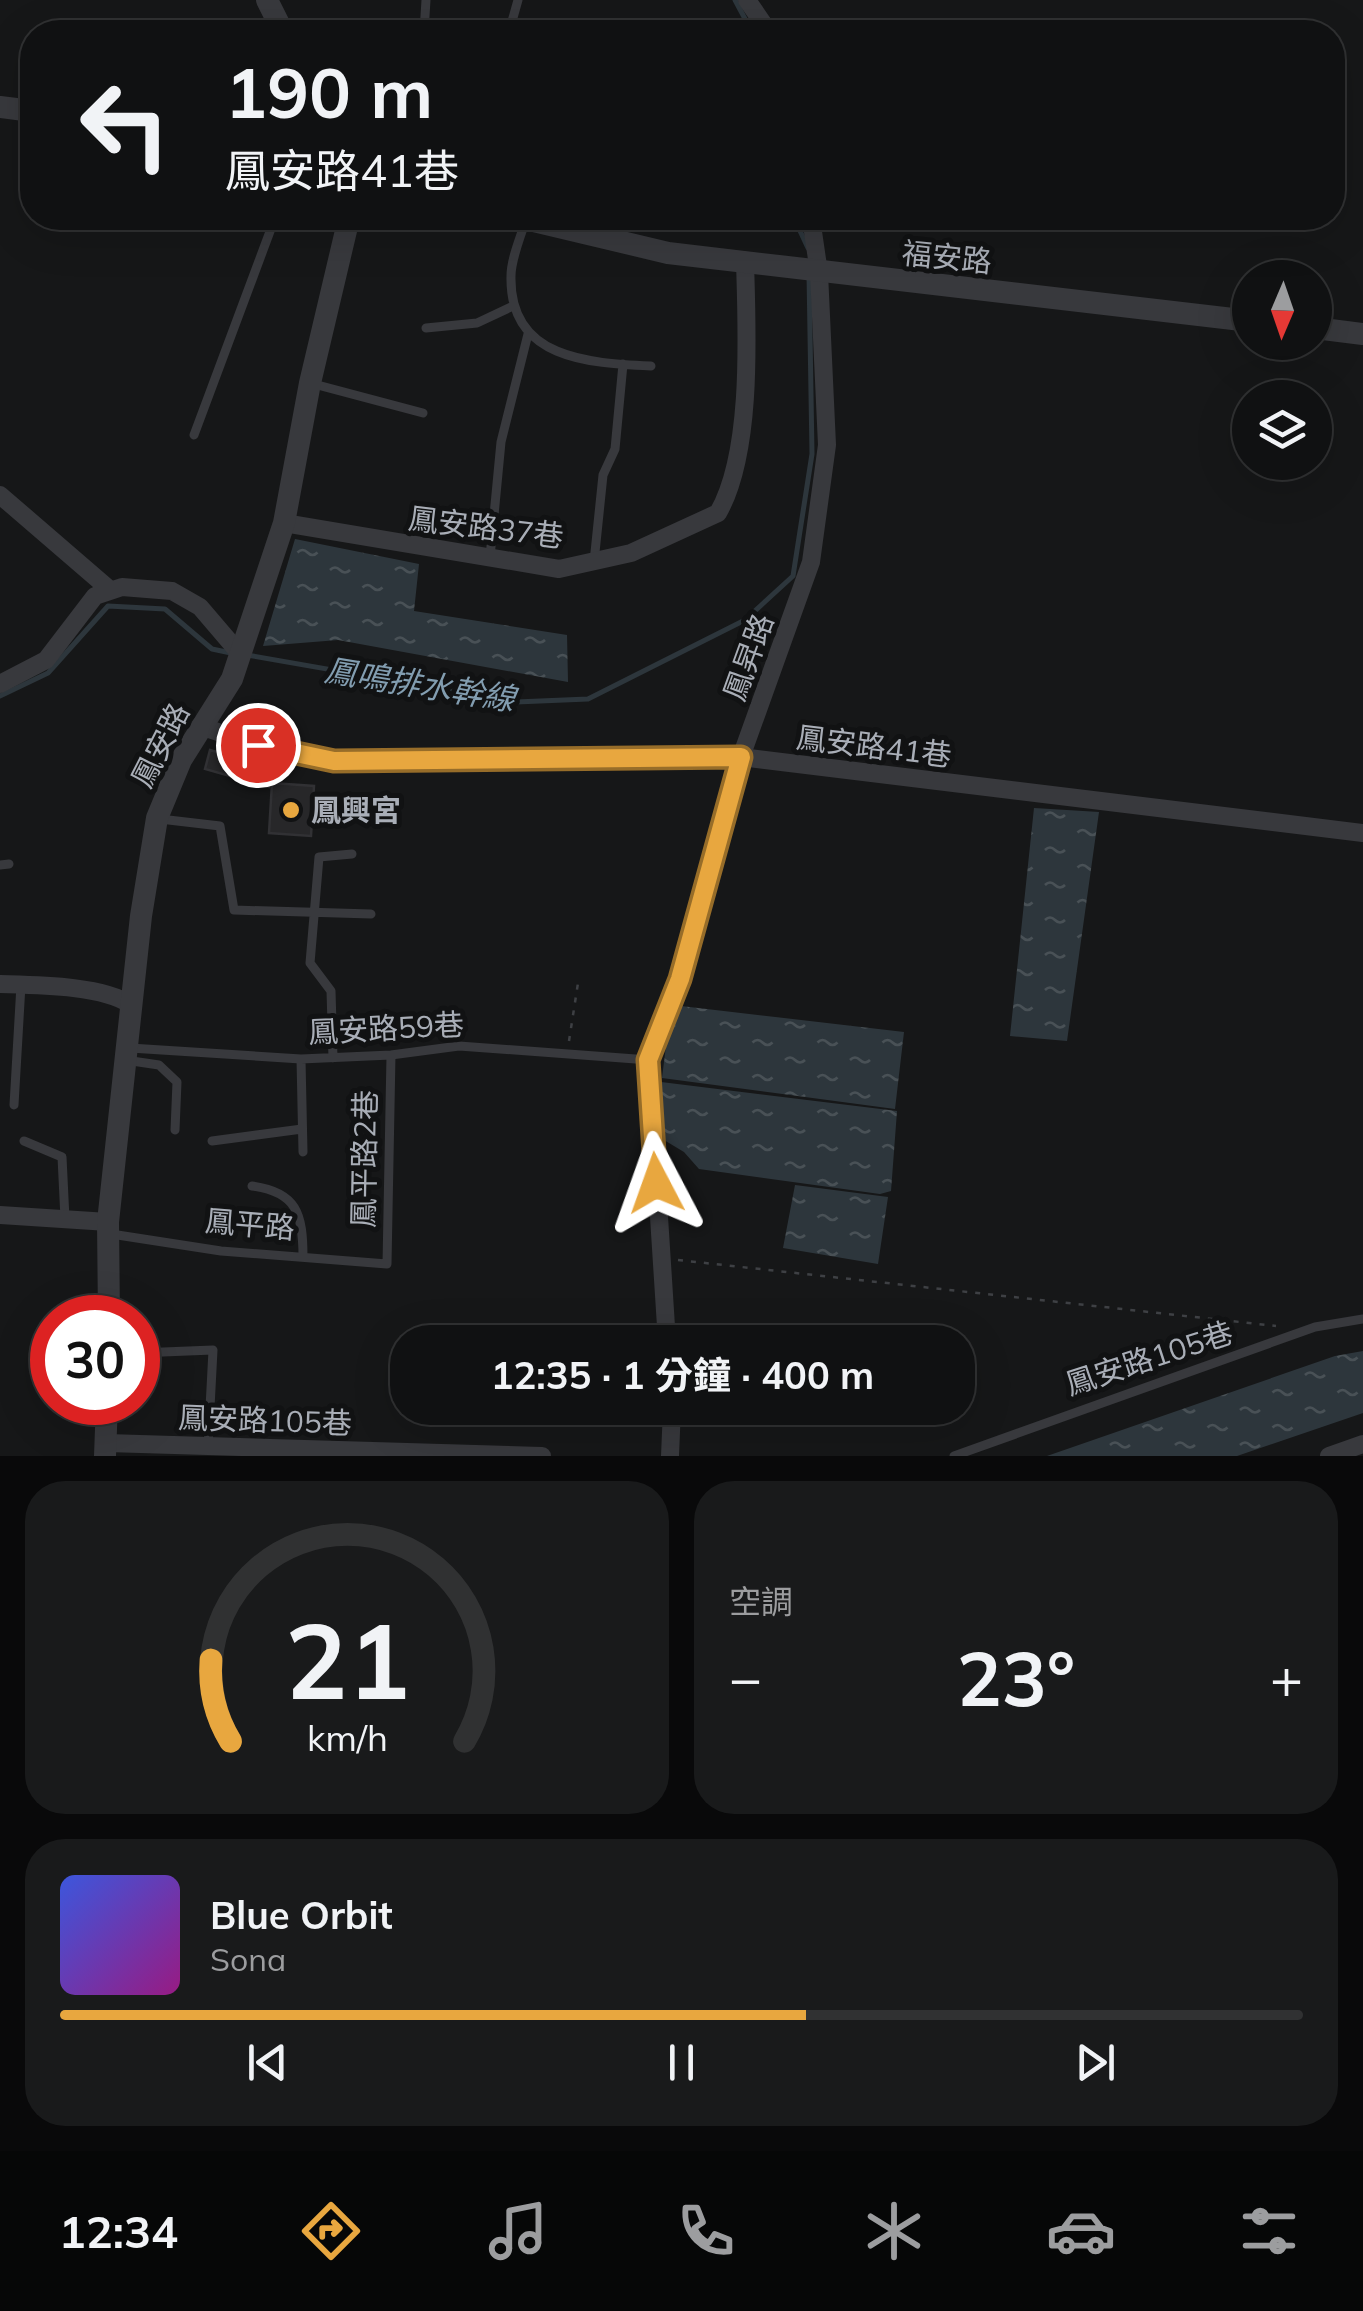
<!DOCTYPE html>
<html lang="zh-TW">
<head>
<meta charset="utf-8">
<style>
  :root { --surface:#101112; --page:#191a1b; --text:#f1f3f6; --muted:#9c9d9f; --line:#303132; --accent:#e8a73f }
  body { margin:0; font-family:Mulish,"Noto Sans TC",sans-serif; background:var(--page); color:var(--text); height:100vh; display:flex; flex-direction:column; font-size:38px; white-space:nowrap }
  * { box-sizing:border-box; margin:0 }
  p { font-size:32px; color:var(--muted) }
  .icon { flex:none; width:55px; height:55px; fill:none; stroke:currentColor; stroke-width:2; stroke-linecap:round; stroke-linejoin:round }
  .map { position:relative; height:1456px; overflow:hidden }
  .drawer { display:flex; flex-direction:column; gap:25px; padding:25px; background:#09090a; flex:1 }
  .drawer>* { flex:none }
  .guide { position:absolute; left:20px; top:20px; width:1325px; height:210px; border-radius:40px; box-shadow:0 10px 40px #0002,0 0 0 2px var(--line); background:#101112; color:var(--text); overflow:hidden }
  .needle { width:65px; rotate:182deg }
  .tools { position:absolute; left:1232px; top:260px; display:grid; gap:20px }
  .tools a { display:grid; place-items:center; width:100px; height:100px; border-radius:50%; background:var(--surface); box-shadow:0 10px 40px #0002,0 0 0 2px var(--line); font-size:50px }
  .speed { position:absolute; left:30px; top:1295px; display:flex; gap:20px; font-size:50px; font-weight:700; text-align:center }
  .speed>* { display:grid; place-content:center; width:130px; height:130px; border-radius:50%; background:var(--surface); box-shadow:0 10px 40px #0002,0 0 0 2px var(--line); line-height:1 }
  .speed .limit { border:15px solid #d22; background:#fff; color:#111 }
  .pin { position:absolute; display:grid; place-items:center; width:85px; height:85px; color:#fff; margin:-42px; border:5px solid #fff; border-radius:50%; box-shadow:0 2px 10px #0007 }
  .me { position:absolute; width:110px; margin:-55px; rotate:356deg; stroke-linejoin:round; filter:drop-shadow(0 0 8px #0008) }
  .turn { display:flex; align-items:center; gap:35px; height:210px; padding:0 40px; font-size:45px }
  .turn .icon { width:130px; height:130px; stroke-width:2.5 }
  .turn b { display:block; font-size:70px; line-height:85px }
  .big { font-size:75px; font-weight:700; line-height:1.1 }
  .drawer .card { flex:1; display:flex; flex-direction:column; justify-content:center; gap:15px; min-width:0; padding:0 35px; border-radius:40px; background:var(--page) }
  .drawer .dial { align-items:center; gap:0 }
  .dial svg { height:260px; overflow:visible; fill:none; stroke:var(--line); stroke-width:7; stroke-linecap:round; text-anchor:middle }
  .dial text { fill:var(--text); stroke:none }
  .song { display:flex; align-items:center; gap:30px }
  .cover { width:120px; height:120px; border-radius:15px; background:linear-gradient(135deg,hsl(230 70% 55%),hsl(310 70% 35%)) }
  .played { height:10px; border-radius:5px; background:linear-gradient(90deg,var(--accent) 60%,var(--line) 60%) }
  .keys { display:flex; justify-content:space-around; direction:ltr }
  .heat { display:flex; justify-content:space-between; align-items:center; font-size:55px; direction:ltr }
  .drawer .tiles { flex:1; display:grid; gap:25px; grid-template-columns:1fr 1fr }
  .card:last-child { grid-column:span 2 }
  .trip { position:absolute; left:390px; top:1325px; width:585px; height:100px; border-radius:40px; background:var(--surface); box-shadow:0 10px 40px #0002,0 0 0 2px var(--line); font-weight:700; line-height:100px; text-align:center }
  .tabs { display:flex; height:160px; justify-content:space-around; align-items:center; background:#060707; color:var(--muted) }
  .tabs .icon { width:70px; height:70px }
  .tabs .active { color:var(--accent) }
  .tabs b { font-size:45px; color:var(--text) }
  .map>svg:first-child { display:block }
</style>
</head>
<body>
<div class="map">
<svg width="1363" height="1456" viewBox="0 0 1363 1456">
  <defs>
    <pattern id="water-ripples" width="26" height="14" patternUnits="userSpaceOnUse" patternTransform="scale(2.5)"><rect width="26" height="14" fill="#2d363c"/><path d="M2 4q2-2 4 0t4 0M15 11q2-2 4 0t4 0" fill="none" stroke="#495156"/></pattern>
  </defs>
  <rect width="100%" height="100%" fill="#161718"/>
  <path fill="url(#water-ripples)" d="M295 539 419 564 414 611 567 635 568 682 338 640 263 646Z
    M1034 808 1099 812 1067 1041 1010 1036Z
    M681 1006 904 1032 895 1109 662 1078 666 1046Z
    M661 1082 897 1111 891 1191 880 1194 699 1169 684 1152 659 1137Z
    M795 1185 888 1197 878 1264 783 1248Z
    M1363 1351V1413L1237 1456H1047L1335 1356Z"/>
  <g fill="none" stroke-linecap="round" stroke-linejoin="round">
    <path stroke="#2d363c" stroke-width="5" d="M735 0 752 32
      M794 218 808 248
      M247 655 516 702 588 699 745 620 793 576 812 454 809 274
      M0 696 48 673 108 606 165 609 212 649 231 653"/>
  </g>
  <path fill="#272729" stroke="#313134" stroke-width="2.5" d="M210 750 275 768 269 787 205 769Z
    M272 783 314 786 311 836 269 833Z"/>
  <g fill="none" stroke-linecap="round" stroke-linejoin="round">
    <path stroke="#3e4044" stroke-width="2.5" stroke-dasharray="5 8" stroke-linecap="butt" d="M569 1041 578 983
      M678 1260 1276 1326"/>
    <path stroke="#38393d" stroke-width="9" d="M424 32 426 0
      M509 32 518 0
      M525 222C520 239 511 259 511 276 509 359 588 363 651 366
      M426 328 477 323 513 306
      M310 383 423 413
      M194 435 275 218
      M490 557 501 442 528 334
      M594 562 603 475 615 449 623 364
      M160 819 220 826 234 910 371 914
      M0 865 9 864
      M130 1048 301 1059 391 1055 459 1046 649 1060
      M333 1058 331 991 310 963 319 857 352 854
      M301 1059 303 1152
      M125 1060 159 1065 177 1082 175 1130
      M14 1105 21 985
      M24 1141 62 1157 65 1219
      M212 1141 302 1129
      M252 1186C297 1192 303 1214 303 1257
      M111 1234 221 1251 387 1264 391 1055
      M138 1353 213 1350 208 1446
      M954 1456 1315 1327 1363 1319"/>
    <path stroke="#38393d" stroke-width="18" d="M747 0 769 32
      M0 495 109 589
      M284 523 559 569 631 553 718 513C753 452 747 331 745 262
      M0 684 46 660 95 596 122 587 172 591 200 607 241 655
      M200 726 287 755 334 761 741 757 1363 833
      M0 984C34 985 103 985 131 1005
      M0 1215 108 1222
      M667 1342 649 1060 680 979 741 757 811 562 827 445 819 273 811 218
      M107 1443 542 1456
      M670 1456 672 1408
      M1329 1456 1363 1444"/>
    <path stroke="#38393d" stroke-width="22" d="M267 0 283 32
      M0 107 32 111
      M521 218 668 253 1250 321
      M1315 328 1363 334
      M109 1318 108 1222 141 916 157 818 181 760 232 679 284 523 310 383 349 218
      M105 1456 107 1402"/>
  </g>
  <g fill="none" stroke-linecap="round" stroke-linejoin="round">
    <g stroke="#976d29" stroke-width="25">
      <path id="route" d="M258 745 334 761 741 757 680 979 648 1060 656 1183"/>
    </g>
    <use href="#route" stroke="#e8a73f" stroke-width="18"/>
  </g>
  <circle fill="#e8a73f" stroke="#111213" stroke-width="4" cx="291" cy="810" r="10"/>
  <g text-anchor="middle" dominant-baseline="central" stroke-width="10" stroke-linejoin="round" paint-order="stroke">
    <g font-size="30" fill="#a9aeb7" stroke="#111213">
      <text transform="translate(947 257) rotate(6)">福安路</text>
      <text transform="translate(486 527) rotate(7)">鳳安路37巷</text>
      <text transform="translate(748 657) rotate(-70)">鳳昇路</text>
      <text transform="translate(160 745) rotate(-63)">鳳安路</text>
      <text transform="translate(874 746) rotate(7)">鳳安路41巷</text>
      <text transform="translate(386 1028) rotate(-3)">鳳安路59巷</text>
      <text transform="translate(364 1159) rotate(-89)">鳳平路2巷</text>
      <text transform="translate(250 1224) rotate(5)">鳳平路</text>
      <text transform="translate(1149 1358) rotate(-18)">鳳安路105巷</text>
      <text transform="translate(265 1420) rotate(2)">鳳安路105巷</text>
    </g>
    <g font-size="30" font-weight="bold" fill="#a9aeb7" stroke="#111213" text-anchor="start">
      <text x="311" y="810">鳳興宮</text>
    </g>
    <g font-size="32" font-style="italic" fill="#829db0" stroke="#111213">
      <text transform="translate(420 684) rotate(9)">鳳鳴排水幹線</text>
    </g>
  </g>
</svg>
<div class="tools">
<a><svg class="needle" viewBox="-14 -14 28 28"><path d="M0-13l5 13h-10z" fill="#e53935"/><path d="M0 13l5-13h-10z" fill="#9c9d9f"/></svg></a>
<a><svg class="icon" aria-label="layers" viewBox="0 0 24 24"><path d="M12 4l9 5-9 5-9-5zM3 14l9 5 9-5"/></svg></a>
</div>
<div class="speed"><div class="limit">30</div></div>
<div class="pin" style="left:258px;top:745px;background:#d93025"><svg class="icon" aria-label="arrive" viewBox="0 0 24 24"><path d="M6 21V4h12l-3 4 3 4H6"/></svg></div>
<svg class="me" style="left:656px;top:1183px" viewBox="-20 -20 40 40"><path d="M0-17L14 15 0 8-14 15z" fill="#e8a73f" stroke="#fff" stroke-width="4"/></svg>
<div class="trip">12:35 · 1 分鐘 · 400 m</div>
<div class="guide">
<div class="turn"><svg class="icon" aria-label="left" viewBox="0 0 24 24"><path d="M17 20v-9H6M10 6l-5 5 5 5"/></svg><div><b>190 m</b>鳳安路41巷</div></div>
</div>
</div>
<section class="drawer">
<div class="tiles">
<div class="card dial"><svg viewBox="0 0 100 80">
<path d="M14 69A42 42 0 1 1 86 69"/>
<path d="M14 69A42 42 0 0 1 8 44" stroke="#e8a73f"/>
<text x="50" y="56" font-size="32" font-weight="700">21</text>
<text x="50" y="72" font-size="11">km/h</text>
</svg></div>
<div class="card"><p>空調</p>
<div class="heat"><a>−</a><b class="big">23°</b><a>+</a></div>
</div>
<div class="card">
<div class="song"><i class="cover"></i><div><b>Blue Orbit</b><p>Sona</p></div></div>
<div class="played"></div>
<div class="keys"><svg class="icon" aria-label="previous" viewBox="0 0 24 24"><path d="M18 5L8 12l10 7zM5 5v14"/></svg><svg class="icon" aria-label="pause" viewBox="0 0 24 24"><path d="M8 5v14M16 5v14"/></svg><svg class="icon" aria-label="next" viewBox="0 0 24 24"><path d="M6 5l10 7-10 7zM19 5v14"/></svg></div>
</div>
</div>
</section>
<nav class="tabs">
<b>12:34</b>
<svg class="icon active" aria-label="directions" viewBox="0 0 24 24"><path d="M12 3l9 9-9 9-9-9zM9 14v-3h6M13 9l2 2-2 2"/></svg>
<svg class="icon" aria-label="music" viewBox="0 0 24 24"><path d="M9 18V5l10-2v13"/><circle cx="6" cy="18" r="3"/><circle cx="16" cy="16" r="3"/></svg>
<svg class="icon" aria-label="phone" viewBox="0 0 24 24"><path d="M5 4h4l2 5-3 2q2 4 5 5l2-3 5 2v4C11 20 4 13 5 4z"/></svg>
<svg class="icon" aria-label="climate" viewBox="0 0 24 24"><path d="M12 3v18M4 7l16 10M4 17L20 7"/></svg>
<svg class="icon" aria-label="car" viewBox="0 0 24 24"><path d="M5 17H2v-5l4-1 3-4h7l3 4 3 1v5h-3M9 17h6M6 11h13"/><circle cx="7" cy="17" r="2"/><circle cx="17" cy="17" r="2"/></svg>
<svg class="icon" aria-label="filters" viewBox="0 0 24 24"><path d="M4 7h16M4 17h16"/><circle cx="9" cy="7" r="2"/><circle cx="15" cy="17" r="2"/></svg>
</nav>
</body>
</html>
